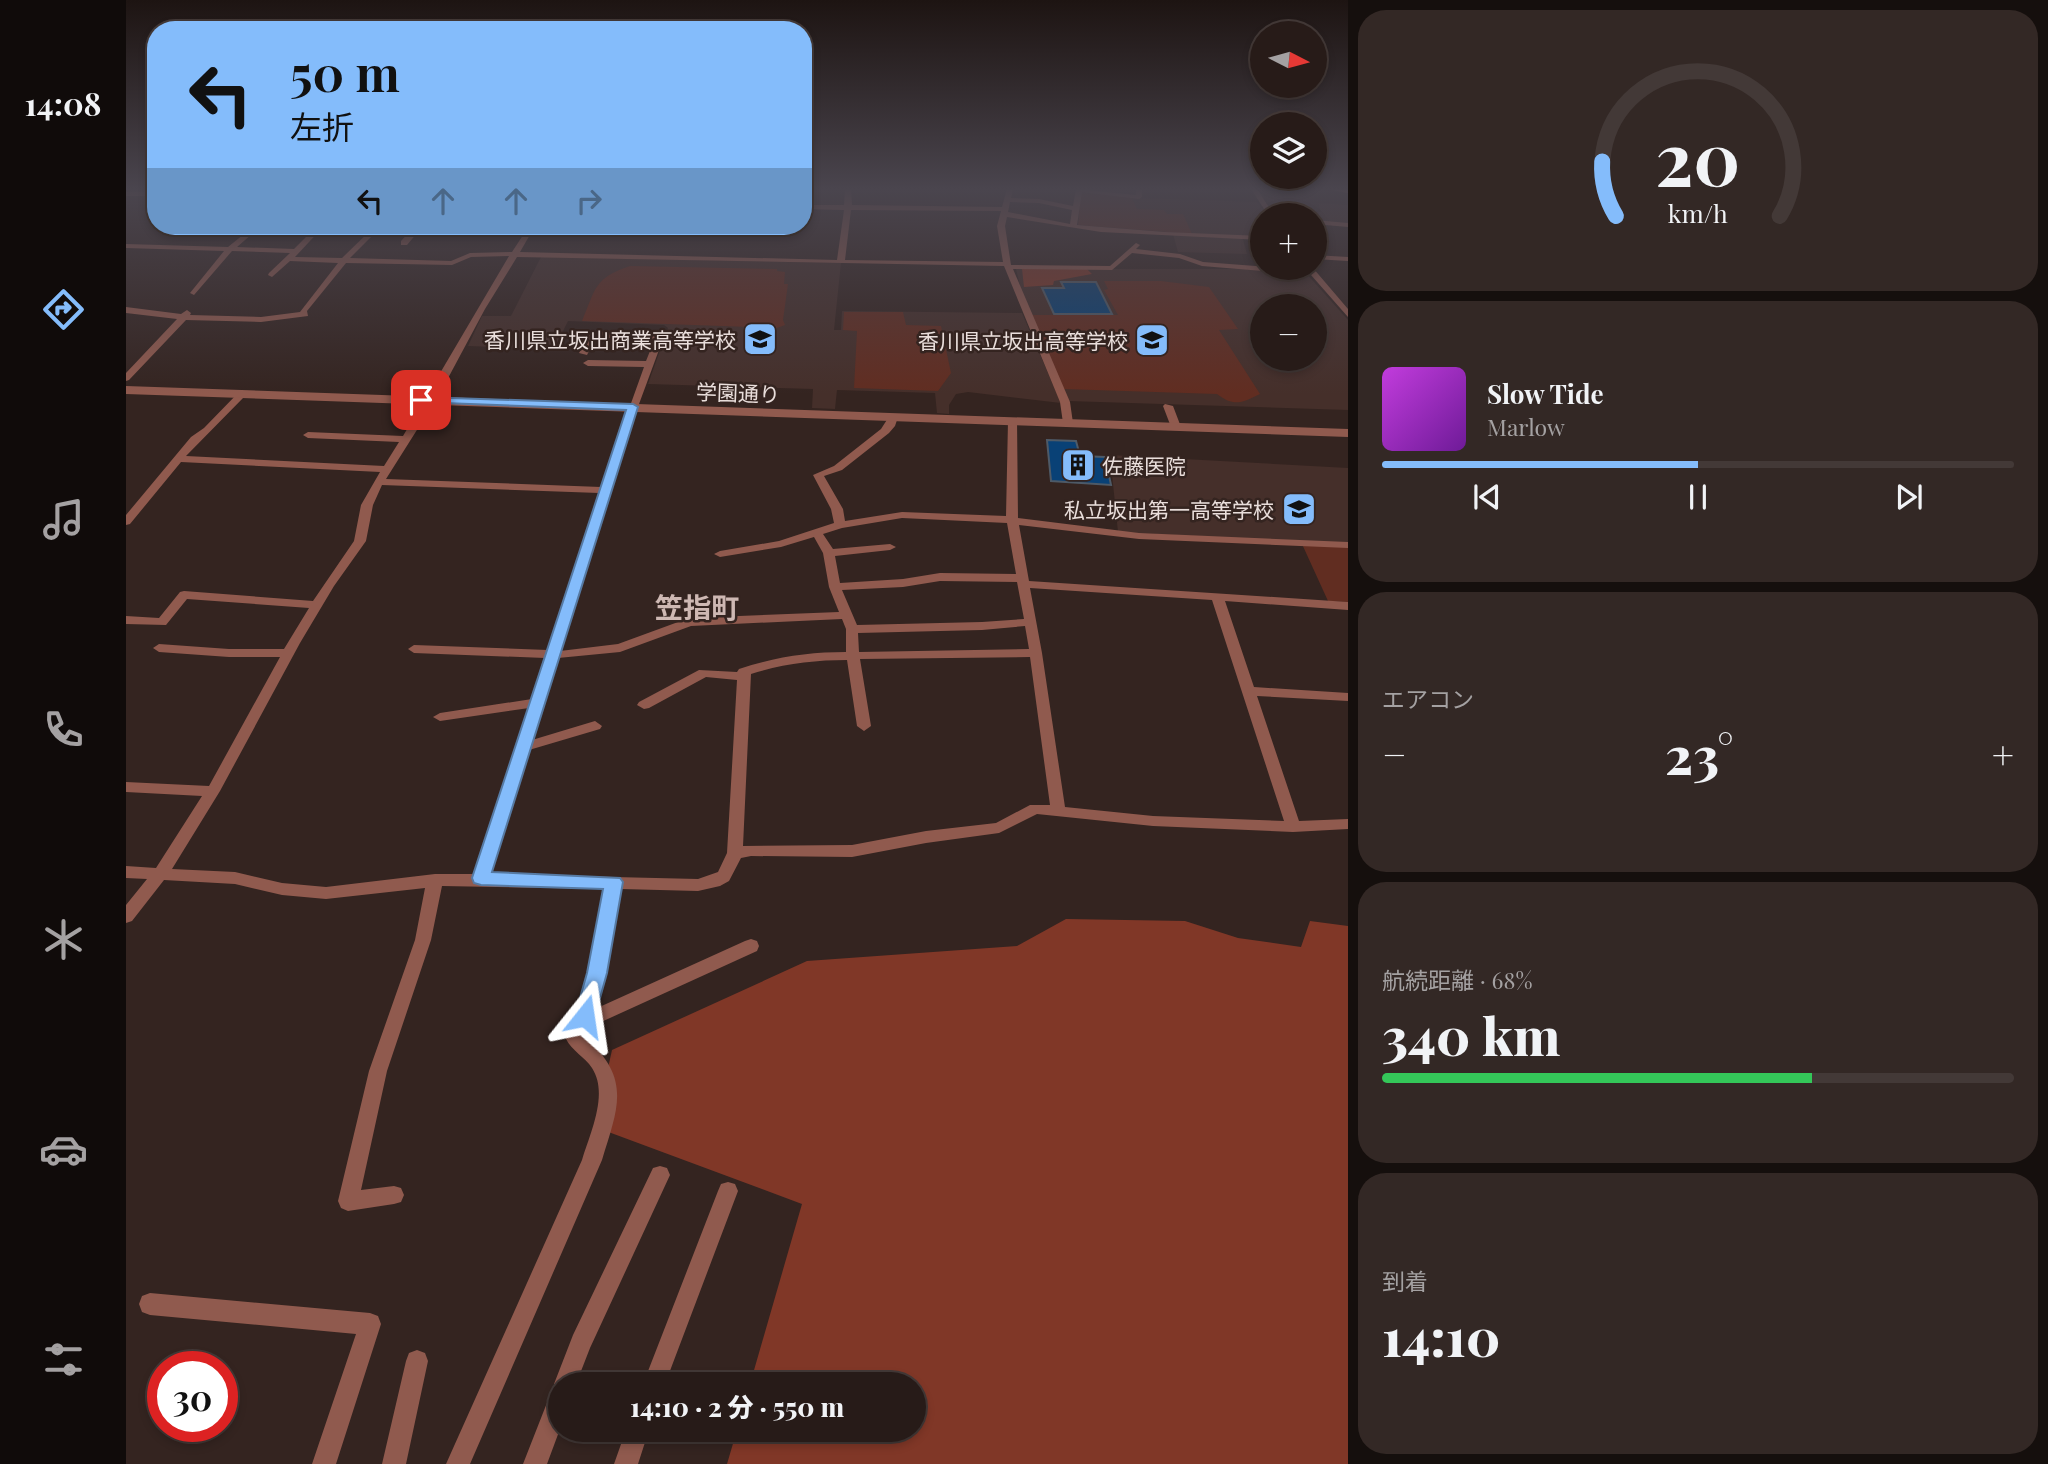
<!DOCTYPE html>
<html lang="ja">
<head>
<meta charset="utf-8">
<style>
  :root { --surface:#271b18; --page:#332825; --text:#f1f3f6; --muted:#a4a1a2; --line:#433937; --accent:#84bcfb }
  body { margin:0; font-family:"Playfair Display","Noto Sans JP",serif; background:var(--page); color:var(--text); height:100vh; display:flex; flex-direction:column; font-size:26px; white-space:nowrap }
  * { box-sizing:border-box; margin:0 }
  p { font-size:23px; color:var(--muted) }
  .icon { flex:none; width:38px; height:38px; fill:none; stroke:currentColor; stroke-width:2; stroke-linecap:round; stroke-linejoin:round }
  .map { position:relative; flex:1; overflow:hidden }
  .panel { display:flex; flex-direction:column; gap:10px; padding:10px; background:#150f0d; width:700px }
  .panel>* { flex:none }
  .banner { position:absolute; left:21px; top:21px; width:665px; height:214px; border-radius:28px; box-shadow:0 4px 10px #0003,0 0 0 2px var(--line); background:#84bcfb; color:#111; overflow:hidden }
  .needle { width:46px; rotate:96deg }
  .controls { position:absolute; left:1124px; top:21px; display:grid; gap:14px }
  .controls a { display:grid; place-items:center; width:77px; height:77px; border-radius:50%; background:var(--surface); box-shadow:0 4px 10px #0003,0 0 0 2px var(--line); font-size:35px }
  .speed { position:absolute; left:21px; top:1351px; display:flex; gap:14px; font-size:35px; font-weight:700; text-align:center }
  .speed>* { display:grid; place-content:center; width:91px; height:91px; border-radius:50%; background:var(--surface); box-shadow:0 4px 10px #0003,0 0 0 2px var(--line); line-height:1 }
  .speed .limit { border:10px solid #d22; background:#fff; color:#111 }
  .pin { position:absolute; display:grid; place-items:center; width:60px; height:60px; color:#fff; margin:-30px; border-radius:14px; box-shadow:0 4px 10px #0006 }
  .me { position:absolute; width:77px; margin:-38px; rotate:15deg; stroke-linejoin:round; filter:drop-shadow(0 0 5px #0008) }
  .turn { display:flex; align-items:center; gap:24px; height:147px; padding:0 28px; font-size:32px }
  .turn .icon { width:91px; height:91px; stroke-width:2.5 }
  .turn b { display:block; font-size:49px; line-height:60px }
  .lanes { display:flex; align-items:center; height:66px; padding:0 28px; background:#0003; justify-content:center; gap:35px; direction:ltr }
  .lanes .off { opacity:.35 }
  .big { font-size:52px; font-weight:800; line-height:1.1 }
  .panel .tile { flex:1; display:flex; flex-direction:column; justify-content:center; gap:10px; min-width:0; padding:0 24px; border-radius:28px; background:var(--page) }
  .panel .dial { align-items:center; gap:0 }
  .dial svg { height:182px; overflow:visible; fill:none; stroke:var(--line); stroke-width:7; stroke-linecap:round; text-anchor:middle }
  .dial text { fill:var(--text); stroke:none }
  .song { display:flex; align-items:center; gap:21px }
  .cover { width:84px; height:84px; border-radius:10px; background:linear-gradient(135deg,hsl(290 70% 55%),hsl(280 70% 35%)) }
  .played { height:7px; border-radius:4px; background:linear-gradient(90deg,var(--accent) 50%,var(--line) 50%) }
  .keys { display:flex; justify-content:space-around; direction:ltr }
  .heat { display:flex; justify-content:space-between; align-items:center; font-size:38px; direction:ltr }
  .charge { height:10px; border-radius:5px; background:linear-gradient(90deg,#34c759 68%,var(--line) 0) }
  .trip { position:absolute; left:422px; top:1372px; width:378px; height:70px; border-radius:35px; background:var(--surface); box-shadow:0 4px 10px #0003,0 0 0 2px var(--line); font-weight:800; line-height:70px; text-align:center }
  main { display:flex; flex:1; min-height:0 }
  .dock { display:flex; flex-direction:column; width:126px; justify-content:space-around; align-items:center; background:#100b0a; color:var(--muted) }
  .dock .icon { width:49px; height:49px }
  .dock .current { color:var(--accent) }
  .dock b { font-size:32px; color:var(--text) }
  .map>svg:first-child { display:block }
</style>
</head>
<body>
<main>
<nav class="dock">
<b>14:08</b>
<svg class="icon current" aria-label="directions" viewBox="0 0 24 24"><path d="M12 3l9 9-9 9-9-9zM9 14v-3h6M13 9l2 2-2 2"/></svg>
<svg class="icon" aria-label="music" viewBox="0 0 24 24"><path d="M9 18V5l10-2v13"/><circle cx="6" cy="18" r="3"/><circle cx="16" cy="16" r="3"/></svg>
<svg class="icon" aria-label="phone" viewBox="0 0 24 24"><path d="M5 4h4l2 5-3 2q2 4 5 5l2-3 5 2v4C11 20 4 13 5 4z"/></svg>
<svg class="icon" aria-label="climate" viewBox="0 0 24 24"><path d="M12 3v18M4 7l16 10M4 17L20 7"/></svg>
<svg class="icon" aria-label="car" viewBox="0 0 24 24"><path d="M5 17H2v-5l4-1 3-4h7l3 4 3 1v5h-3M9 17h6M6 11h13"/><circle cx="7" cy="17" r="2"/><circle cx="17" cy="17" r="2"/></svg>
<svg class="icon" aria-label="filters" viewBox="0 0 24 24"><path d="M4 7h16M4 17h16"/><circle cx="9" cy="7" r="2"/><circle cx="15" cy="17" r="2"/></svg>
</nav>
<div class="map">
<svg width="1222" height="1464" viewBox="0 0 1222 1464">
  <rect width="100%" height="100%" fill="#342420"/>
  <path fill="#452f2a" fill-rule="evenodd" d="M957 191 1015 198 1131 202 1141 215H1136V237L1116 236 1121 254 1052 252 1047 234Z
    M1192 203 1222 205V224L1188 221V215H1177L1175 211 1195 212Z
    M415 257 715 263 708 330H715L716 311 896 313 935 403 842 392 830 394 823 405V414L811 413 809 393 711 390 709 409 686 408 687 389 522 384 542 328 538 325 442 321 428 349 342 346 356 316H385Z
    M890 269H1130L1180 273 1222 320V410L942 401 895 290ZM1136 306H1188V359H1136Z
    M984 455 1222 468V544L992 532Z"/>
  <path fill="#612d21" d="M955 191 1005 196 1011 209 1038 210 1041 214H1057L1066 234 952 225Z
    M504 266 651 269V271L659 272 658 284H662L657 320 659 325 651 328 456 321C470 288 468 278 504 266Z
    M978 281H1035L1083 287 1112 329 1093 330 1134 394C1116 403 1108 407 1091 394L937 389 906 315H992L978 290 982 289Z
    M718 312H777L780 325 815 326 825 373 812 391 728 388 731 331 717 330Z
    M1176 544 1222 547V602L1202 601Z"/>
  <path fill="#803727" d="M896 269H961L966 274 928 281 927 285 898 287Z
    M940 919 1059 921 1112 938 1175 947 1184 921 1222 926V1464H601L611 1430H788V1384H624L676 1204 469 1127 486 1050 681 961 891 946Z"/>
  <path fill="#094176" stroke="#4e5a67" stroke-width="2" d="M935 282H970L986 314H928L916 288H938Z
    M921 440 950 441 954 456 979 457 985 485 925 481Z"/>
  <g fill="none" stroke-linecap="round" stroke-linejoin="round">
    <path fill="#905a4e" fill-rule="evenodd" d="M719 189H725L726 205 876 207 881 189H887L885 198 913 199 947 206 950 189 1010 195V189H1016V197L1013 199 956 192 951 225 1039 232 1136 236V240L975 232 881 217 879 226 885 265 984 266 1010 243 1014 245 1010 249 1054 254 1077 262 1181 270 1179 268H1187L1222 309V317L1185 275 1076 266 1053 258 1006 253 986 270 887 269 944 402 947 423 942 426 937 423 934 402 878 266 391 257 359 309 313 395 260 479 475 487 518 367 462 366 457 363 462 360 520 361 528 341 470 337 461 355 453 353 463 334 467 331 536 337 537 339 506 423 434 651 492 644 563 618 713 612 703 587 697 553 688 537 655 547 594 557 588 554 594 551 653 541 708 523 705 509 687 475 708 466 755 429 764 415 767 414 772 417 769 426 763 433 716 470 698 476 717 509 719 521 776 512 880 516 882 421 891 419 892 518 1013 533 1222 542V548L1013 539 893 525 903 581 1222 602V610L1099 601 1128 687 1222 693V701L1131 696 1173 821 1222 819V829L1167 832 1027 826 911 814 873 833 800 843 726 857 625 856 615 858 603 881 594 886 572 891 495 889 481 962 469 1009 619 941 625 939 631 941 633 946 631 951 462 1028 459 1037C506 1079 492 1107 476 1160L344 1464H320L456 1160C464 1133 483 1094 466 1068 459 1057 446 1051 440 1039L459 982 479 889 316 886 305 940 261 1071 235 1190 268 1186 275 1188 278 1195 275 1202 268 1204 222 1211 215 1208 212 1201 243 1071 289 940 299 888 200 899 156 895 109 884 38 880 6 921 0 923V905L21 879 0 878V866L30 868 76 796 0 792V782L83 786 154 657H103L33 652 27 648 33 644 103 649H158L183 608 61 599 40 625 0 624V616L33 618 54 592 58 591 187 601 228 541 235 505 254 472 55 462 4 524 0 525V515L65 437 78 428 113 392H119V396L60 456 258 466 273 442 182 438 177 435 182 432 277 436 383 256 345 257 326 265 220 263 181 311 182 316 135 322 60 320 3 380 0 381V373L51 319 0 313V307L55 314 61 310 65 313 64 315 135 317 174 312 212 263 164 261 146 277 142 275 143 273 164 253 106 251 68 295 64 293 98 251 0 248V244L102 247 128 226H135L111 247 168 249 191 226H198L169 257 216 258 249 226H256L224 258 325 261 344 253 386 252 403 226H409L394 252 711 260 718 210 677 209V205H718ZM884 202 913 203 946 210 944 224 882 212ZM725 210 875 211 871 226 877 262 719 260ZM256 485 473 493 422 650 288 645 282 649 288 653 419 658 406 699 314 713 307 717 314 721 403 708 348 874H309L200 887 156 883 109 872 46 869 94 791 174 643 208 586 240 541 247 505ZM776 518 881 523 890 574 814 573 777 579 714 583 709 556 764 550 770 547 764 544 707 549 697 534 716 528ZM814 581 891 582 898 619 856 622 731 625 716 590 777 587ZM904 588 1086 600 1158 821 1027 816 939 807 916 653ZM716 619 720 629V652C683 652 649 657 613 669L611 672 573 670 513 702 511 705 518 709 523 708 580 677 611 680 601 853 592 872 572 879 364 874 403 750 474 729 476 726 469 721 406 740 432 658 494 652 565 626ZM899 626 903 649 733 652 732 633 856 630ZM904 657 924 805H904L870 823 800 831 726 845 617 846 625 674C656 664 688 660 721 660L731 726 738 731 745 726 734 659Z
      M1125 189H1131L1148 215H1142Z
      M0 192H30V196H0Z
      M1188 220 1222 223V227L1188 224Z
      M289 226H297L281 245H275V241Z
      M1188 255 1222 257V261L1188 259Z
      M1039 404 1047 406 1055 427 1054 429 1045 427 1037 406Z
      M534 1166 541 1168 544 1175 464 1348 450 1384H434V1429L421 1464H397L426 1390 430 1388 428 1384 447 1335 527 1168Z
      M602 1182 609 1184 612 1191 539 1384H517L592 1191 595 1184Z
      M24 1293 244 1313 252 1316 255 1324 210 1464H186L230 1334 24 1315 16 1312 13 1304 16 1296Z
      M291 1350 299 1353 302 1361 280 1464H256L280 1361 283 1353Z
      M500 1430H523L512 1464H488Z"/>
    <path fill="#905a4e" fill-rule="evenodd" d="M0 386 1222 429V437L0 394Z"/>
    <path fill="#f88971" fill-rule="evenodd" d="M1199 189H1222V193Z"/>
  </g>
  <linearGradient id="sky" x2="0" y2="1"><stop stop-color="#1d1412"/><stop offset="0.48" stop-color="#4a454e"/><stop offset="1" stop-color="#4a454e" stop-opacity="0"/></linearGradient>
  <rect width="1222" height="394" fill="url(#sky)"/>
  <path fill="#84bcfb" stroke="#567aa3" stroke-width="2" d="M295 397 507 404 512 407 366 872 494 878 497 882 481 973 469 1016 466 1022 459 1025 452 1022 449 1016 461 973 477 889 355 885 348 883 346 878 500 410 291 402 290 400Z"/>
  <defs>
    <g id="school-square" transform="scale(1.75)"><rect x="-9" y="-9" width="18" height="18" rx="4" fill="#84bcfb" stroke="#342420"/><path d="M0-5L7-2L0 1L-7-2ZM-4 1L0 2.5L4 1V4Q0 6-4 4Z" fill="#111"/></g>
    <g id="building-square" transform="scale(1.75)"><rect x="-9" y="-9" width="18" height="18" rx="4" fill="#84bcfb" stroke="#342420"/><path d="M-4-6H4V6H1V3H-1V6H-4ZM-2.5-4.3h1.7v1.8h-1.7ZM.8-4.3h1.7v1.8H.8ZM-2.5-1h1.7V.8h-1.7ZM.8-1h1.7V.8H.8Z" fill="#111"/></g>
  </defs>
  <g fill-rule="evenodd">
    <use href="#school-square" x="634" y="339"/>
    <use href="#school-square" x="1026" y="340"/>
    <use href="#building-square" x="952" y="465"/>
    <use href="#school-square" x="1173" y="509"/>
  </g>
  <g text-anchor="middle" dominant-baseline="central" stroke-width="5" stroke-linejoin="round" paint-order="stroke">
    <g font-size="21" fill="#e9dedb" stroke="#342420" text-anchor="end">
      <text x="610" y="339">香川県立坂出商業高等学校</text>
      <text x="1002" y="340">香川県立坂出高等学校</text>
      <text x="976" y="465" text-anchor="start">佐藤医院</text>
      <text x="1148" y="509">私立坂出第一高等学校</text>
    </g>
    <g font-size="21" fill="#e9dedb" stroke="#342420">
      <text transform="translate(612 392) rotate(2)">学園通り</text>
    </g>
    <g font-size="28" font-weight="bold" fill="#ceb8b3" stroke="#342420">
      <text x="571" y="606">笠指町</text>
    </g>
  </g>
</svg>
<div class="controls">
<a><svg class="needle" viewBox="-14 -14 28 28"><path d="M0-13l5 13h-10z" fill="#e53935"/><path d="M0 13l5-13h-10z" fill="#a4a1a2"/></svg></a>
<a><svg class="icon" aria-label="layers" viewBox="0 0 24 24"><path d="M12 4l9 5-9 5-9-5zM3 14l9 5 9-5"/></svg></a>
<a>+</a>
<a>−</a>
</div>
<div class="speed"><div class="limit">30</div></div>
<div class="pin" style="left:295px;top:400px;background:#d93025"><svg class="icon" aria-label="arrive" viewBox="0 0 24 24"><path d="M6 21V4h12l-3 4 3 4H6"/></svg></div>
<svg class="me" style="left:459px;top:1016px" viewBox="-20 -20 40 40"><path d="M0-17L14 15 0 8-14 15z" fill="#84bcfb" stroke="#fff" stroke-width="4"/></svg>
<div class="trip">14:10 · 2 分 · 550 m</div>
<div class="banner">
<div class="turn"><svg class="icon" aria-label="left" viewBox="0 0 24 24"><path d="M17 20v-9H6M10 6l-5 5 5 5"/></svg><div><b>50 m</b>左折</div></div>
<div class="lanes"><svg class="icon" aria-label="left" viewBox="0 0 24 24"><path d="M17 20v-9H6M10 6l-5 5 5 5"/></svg><svg class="icon off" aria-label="ahead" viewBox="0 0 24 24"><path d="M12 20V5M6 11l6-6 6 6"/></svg><svg class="icon off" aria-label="ahead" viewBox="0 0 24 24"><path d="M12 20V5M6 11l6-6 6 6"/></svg><svg class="icon off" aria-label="right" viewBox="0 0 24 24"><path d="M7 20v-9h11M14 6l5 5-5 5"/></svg></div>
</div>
</div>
<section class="panel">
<div class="tile dial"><svg viewBox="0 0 100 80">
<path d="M14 69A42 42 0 1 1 86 69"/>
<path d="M14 69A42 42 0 0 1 8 45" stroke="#84bcfb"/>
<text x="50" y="56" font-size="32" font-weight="700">20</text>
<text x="50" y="72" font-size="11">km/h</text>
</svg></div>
<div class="tile">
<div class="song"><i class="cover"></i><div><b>Slow Tide</b><p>Marlow</p></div></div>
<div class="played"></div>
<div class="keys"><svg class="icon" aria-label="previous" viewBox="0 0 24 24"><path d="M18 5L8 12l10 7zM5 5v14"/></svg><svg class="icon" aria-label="pause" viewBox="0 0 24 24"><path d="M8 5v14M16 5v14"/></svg><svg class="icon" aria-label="next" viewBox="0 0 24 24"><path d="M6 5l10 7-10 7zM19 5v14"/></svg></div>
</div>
<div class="tile"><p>エアコン</p>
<div class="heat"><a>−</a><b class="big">23°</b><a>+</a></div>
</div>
<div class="tile"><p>航続距離 · 68%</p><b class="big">340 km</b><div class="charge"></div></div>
<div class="tile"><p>到着</p><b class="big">14:10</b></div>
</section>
</main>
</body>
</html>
